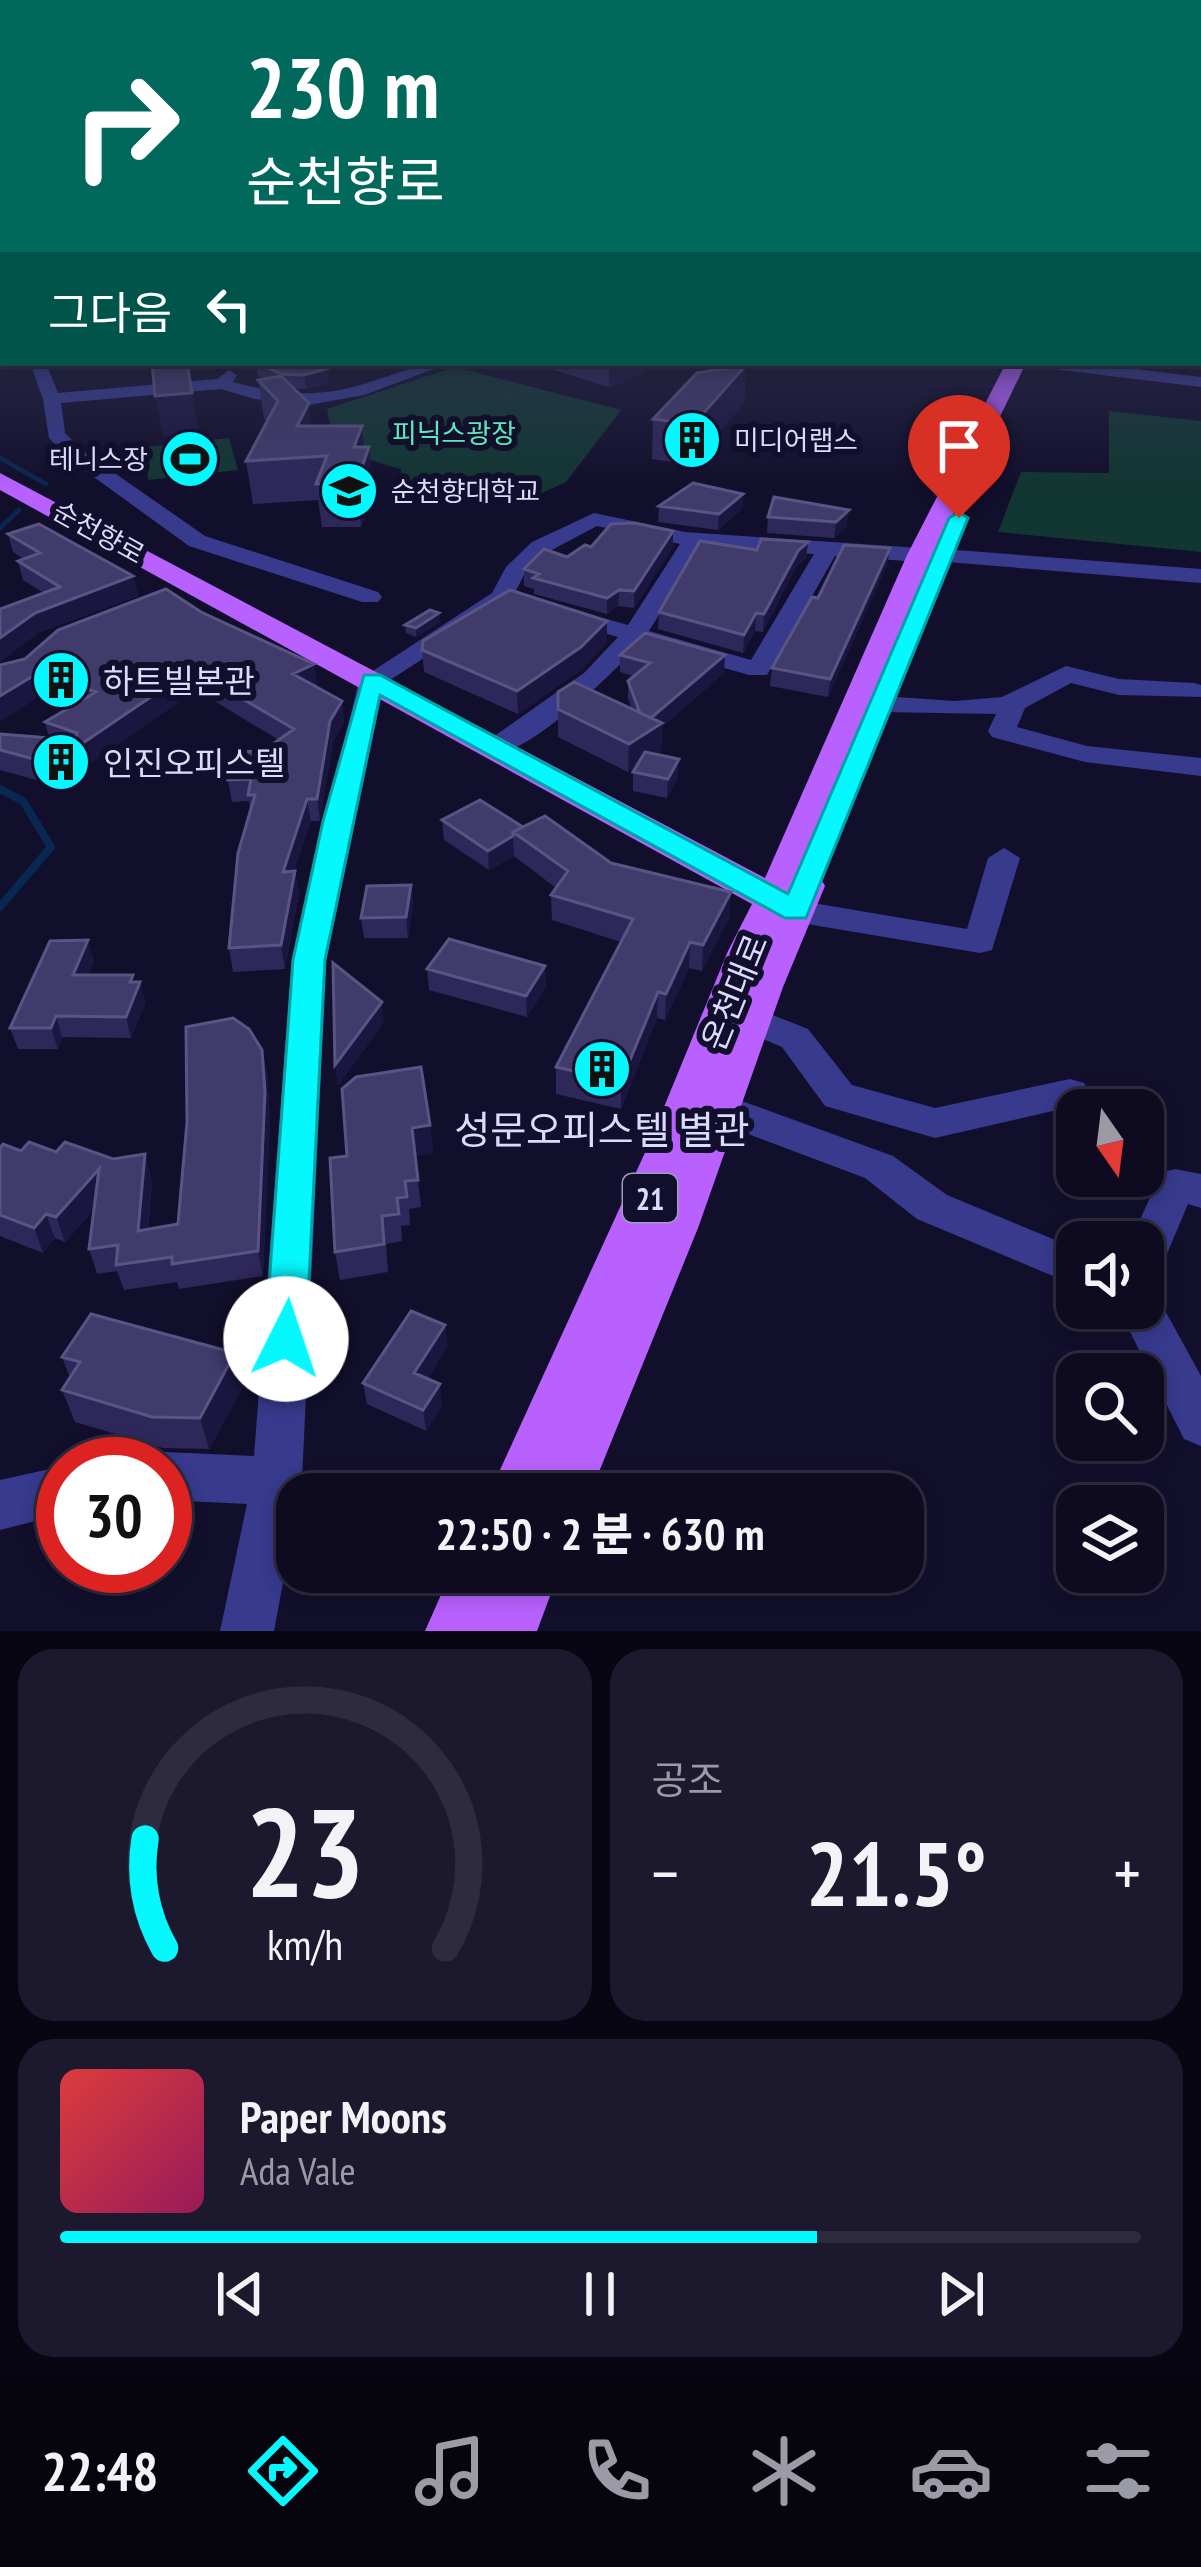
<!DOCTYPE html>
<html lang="ko">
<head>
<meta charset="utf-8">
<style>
  :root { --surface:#0e0b21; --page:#1c192e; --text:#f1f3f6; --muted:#9b9ba5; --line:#2e2b3f; --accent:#06f8ff }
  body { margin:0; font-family:"PT Sans Narrow","Noto Sans KR",sans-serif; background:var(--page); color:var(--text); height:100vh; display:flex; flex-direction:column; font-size:45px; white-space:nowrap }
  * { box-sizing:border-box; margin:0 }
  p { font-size:39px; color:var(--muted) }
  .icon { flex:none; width:66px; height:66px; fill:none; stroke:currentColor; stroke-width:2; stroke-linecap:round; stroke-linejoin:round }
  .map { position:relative; height:1631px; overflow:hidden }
  .drawer { display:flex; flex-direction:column; gap:18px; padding:18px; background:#080612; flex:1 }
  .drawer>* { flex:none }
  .banner { position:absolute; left:0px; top:0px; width:1203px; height:366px; box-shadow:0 6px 18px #0003,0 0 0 3px var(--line); background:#00695c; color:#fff; overflow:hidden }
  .needle { width:78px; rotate:166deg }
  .buttons { position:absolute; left:1056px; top:1089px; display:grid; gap:24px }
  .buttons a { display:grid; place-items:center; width:108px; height:108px; border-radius:24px; background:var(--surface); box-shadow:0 6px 18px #0003,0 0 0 3px var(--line); font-size:60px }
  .speed { position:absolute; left:36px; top:1437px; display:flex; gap:24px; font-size:60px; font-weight:700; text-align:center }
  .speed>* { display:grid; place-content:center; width:156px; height:156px; border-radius:50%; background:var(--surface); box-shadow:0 6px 18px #0003,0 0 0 3px var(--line); line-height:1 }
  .speed .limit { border:18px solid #d22; background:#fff; color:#111 }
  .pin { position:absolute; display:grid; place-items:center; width:102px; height:102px; color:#fff; margin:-123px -51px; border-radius:50% 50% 50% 0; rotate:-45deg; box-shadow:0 0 12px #0007 }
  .pin .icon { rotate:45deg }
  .me { position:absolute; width:132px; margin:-66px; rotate:4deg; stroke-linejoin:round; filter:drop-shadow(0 0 9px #0008) }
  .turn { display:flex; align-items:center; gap:42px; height:252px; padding:0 48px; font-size:54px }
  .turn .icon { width:156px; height:156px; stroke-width:2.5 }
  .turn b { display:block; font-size:84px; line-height:102px }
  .then { display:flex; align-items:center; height:114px; padding:0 48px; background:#0003; gap:24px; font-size:45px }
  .big { font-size:90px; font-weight:800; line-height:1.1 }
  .drawer .card { flex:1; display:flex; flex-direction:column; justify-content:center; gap:18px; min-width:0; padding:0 42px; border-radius:36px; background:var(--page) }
  .drawer .dial { align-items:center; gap:0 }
  .dial svg { height:312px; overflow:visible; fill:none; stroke:var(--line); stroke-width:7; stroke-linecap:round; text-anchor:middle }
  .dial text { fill:var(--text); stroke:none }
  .song { display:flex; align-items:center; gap:36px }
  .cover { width:144px; height:144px; border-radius:18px; background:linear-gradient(135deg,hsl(0 70% 55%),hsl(330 70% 35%)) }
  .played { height:12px; border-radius:6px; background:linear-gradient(90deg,var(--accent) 70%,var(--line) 70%) }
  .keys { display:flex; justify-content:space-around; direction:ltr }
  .heat { display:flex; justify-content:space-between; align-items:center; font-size:66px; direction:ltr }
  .drawer .tiles { flex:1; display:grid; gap:18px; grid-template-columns:1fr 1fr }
  .card:last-child { grid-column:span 2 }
  .trip { position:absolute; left:276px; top:1473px; width:648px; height:120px; border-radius:36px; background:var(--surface); box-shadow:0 6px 18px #0003,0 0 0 3px var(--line); font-weight:800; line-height:120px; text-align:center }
  .tab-bar { display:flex; height:192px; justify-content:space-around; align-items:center; background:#06040d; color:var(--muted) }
  .tab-bar .icon { width:84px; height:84px }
  .tab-bar .selected { color:var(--accent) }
  .tab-bar b { font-size:54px; color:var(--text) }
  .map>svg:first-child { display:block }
</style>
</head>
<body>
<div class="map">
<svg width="1201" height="1631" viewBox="0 0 1201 1631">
  <rect width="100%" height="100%" fill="#120f2c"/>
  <path fill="#123632" d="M455 367 621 410 566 482 542 493 486 487 456 506 428 503 398 491 401 469C366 460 332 449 327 409Z
    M1109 411 1201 421V552L998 532 1021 472 1109 473Z
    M229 438 238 470 148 480 145 447Z"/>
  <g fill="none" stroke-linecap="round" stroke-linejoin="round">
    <path stroke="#092851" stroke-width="4.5" d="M0 458 46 484
      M0 528 19 510"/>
    <path stroke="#092851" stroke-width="8" d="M0 789 23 801 51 847 0 907"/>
    <path fill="#373a8d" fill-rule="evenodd" d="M0 303H3V314L0 313Z
      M30 363H46L58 393 217 379 229 370 237 375 233 382C275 394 314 398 357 386 389 377 417 363 450 363L364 395 309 405 255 399 221 389 61 403 65 433 83 451 205 536 378 592 382 597 378 602H362L189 546 69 459 49 438 43 399Z
      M1037 363H1086L1201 377V387L1045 368Z
      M594 513 685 532 920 548 931 555 920 562 835 556 767 675H749L640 644C615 671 522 763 486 754L482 748 486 742 584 673 618 637 561 621V611L570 609 628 625 680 544 597 526 548 552 524 575 510 602 384 684 326 960 302 1481 274 1631H220L247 1504 165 1500V1464H145L165 1452 254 1456 292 960 359 680 492 593 506 567 532 542ZM701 547 814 554 751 660 649 631Z
      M943 549 1201 569V583L935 561V551Z
      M1066 666 1119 679 1194 683 1201 685V697L1119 695 1071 683 1025 708 1017 727 1087 746 1201 758V776L1085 762 992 737 988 731 996 714 882 712 869 704 882 696 955 701 1002 697Z
      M1004 848 1020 858 992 950 980 953 795 922 783 918 779 911 783 904 795 900 967 929 988 858Z
      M750 1006 808 1029 852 1085 935 1108 1070 1079 1084 1083 1089 1093 1084 1103 1070 1107 935 1138 825 1106 782 1047 737 1028 732 1019 737 1010Z
      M717 1092 893 1156 947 1195 1077 1249V1286L917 1219 865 1178 703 1117 698 1107 703 1097Z
      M1175 1169 1201 1174V1208L1188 1204 1158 1275 1143 1280V1242H1130L1161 1173Z
      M1143 1290 1156 1294 1201 1376V1446L1184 1439 1118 1308H1143Z
      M63 1466V1514L0 1530V1480Z"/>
    <path fill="#b861ff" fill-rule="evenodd" d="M1006 363H1026L933 555 806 874 820 877 825 886 783 987 698 1228 590 1494H489L648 1146 728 951 752 904 0 490V473L765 878 907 555Z
      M451 1572H559L537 1631H425Z"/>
  </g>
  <path fill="#2e275a" d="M0 261H3V300L0 299Z
    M256 363 326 369 328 383 306 389 294 388 312 426H362L364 447H369L373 489 361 527H322L318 500 253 504 246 461 267 422 264 419 258 380 264 379 258 376Z
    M531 363H645V373L609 387Z
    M746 365 744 403 692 465 652 459 653 419Z
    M743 494 742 509 718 530 658 522 659 506Z
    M774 497 847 526 834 538 767 533 768 517Z
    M673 531V547L634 608 618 606 607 614 534 594V589L524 586V569L591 547Z
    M8 534 133 576 138 596 40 632 44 593 23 580 18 561 24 559 13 552Z
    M808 542 806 558 796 567 763 632 755 631 743 653 658 629 659 612 757 550Z
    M890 548 887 565 828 697 770 686 772 668 818 598Z
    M439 613 440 622 416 637 406 633 405 625Z
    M607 621V643L581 670 518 714 424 672 422 650Z
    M58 630 317 684 314 686 342 701 344 722 333 742 320 821H311L294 871 299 893 285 969 233 972 229 948 250 809 249 801 232 802 228 780 279 740 196 690 58 786 0 770V734L49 738 45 722 76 704 43 694 0 721V665L25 659Z
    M620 655 724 673 662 727 661 751 656 755 678 778 667 798 633 791V772L637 766 628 772 558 737V709H632L628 699V681L633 676 620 672Z
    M442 820 523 827 611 863 731 892 729 918 702 971 689 968 665 1020 657 1018 621 1109 556 1094V1067L621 942 552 920 551 895 556 888 514 856 489 870 444 840Z
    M411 885 413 905 408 938H364L361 918Z
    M94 961 88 975H133L134 982H140L145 1003 131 1038 62 1037 58 1049H18L10 1028Z
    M545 966 546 987 527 1017 429 990 427 969Z
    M262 1050 267 1074 270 1117 263 1276 179 1289 177 1282 124 1290 117 1271 97 1274 89 1249 94 1209 65 1242 55 1238 43 1253 0 1236V1148L56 1152 152 1179 148 1229 178 1224Z
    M430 1125 433 1153 415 1156 421 1207 409 1209 410 1225 401 1226 402 1241 386 1244 388 1272 340 1280 335 1252 347 1156Z
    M445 1325 447 1347 427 1379 442 1406 426 1431 367 1404 363 1383Z
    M62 1357 244 1385 209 1449 163 1448 75 1422 62 1390 70 1378Z"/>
  <path fill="#1b1640" d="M609 363H645V373L609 387Z
    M746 365 744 403 692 465 694 424Z
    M326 369 328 383 306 389 304 375Z
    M192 393 199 432 163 436 155 396Z
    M309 403 314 443 297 426Z
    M362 426 365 458 369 447 373 489 361 527 354 447Z
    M743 494 742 509 718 530 719 514Z
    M849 510 847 526 834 538 836 522Z
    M673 531V547L634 608V591Z
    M808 542 806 558 796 567 763 632 764 614 798 551Z
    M890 548 887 565 828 697 830 679Z
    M133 576 138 596 40 632 0 662V638L35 613Z
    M619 590 618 606 607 614V598Z
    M439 613 440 622 416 637V628Z
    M756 613 755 631 743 653 744 635Z
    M607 621V643L581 670 518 714 517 691Z
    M725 655 724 673 662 727 661 751 628 772 629 744 644 724Z
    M314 664 317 684 296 695 293 674Z
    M192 669 196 690 58 786 52 764Z
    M38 673 43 694 0 721V696Z
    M342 701 344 722 333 742 320 821 317 799 330 721Z
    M679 759 678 778 667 798 668 779Z
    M307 799 311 821 286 894 283 872Z
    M513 836 514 856 489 870 488 851Z
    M295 871 299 893 285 969 281 945Z
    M411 885 413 905 408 938 406 917Z
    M731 892 729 918 702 971 703 945Z
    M88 940 94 961 80 995 73 975Z
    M690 942 689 968 665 1020 666 994Z
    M545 966 546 987 527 1017 526 996Z
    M133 975 137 990 140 982 145 1003 131 1038 126 1017 130 982Z
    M658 992 657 1018 621 1109V1082Z
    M382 1002 384 1023 338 1086 335 1065Z
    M56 1016 62 1037 58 1049 51 1028Z
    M262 1050 267 1074 270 1117 263 1276 258 1251Z
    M430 1125 433 1153 415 1156 412 1128Z
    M145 1154 152 1179 145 1255 138 1231Z
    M99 1169 107 1194 65 1242 56 1217Z
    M46 1214 55 1238 43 1253 34 1228Z
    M445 1325 447 1347 417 1395 414 1373Z
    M235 1353 244 1385 209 1449 200 1418Z
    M440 1384 442 1406 426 1431 423 1410Z"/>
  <path fill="#413b6c" stroke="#595483" stroke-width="3" d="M152 363H187L192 393 155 396Z
    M258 363H312L326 369 304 375 281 374Z
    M746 365 694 424 653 419 697 373Z
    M281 376 309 403 297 426H362L354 447H369L356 484H316L327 456 246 461 278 401 258 380Z
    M693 483 743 494 719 514 659 506Z
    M774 497 849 510 836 522 768 517Z
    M634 523 673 531 634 591 619 590 607 598 533 578 539 574 524 569 544 549 567 557 585 545 591 547 611 524Z
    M39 524 133 576 35 613 0 638V609L60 587 18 561 40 553 8 534Z
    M761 539 808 542 798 551 764 614 756 613 744 635 659 612 700 541 757 550Z
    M844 545 890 548 830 679 772 668 812 597 818 598Z
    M166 589 201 612 314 664 293 674 342 701 330 721 317 799H307L283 872 295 871 281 945 229 948 238 853 255 795H248L251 779 228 780 235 752 263 751 294 729 192 669 52 764 0 750V734L75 740 77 733 45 722 96 692 38 673 0 696V665L25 659 58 630Z
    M510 590 607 621 581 647 517 691 422 650 423 641Z
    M430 610 439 613 416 628 405 625Z
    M645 633 725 655 651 718 640 713 628 681 650 663 620 655Z
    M574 682 662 723 629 744 558 709V692Z
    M645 752 679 759 668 779 633 772Z
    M480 800 523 827 513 832V836L488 851 442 820Z
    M545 816 611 863 731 892 703 945 690 942 666 994 658 992 621 1082 556 1067 633 919 551 895 568 871 513 832Z
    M411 885 406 917 361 918 367 886Z
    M449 939 545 966 526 996 427 969Z
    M88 940 73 975H133L130 982H140L126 1017 56 1016 51 1028H10L50 941Z
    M333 963 382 1002 335 1065Z
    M233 1018 249 1029 262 1050 265 1092 258 1251 172 1264V1257L116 1265 118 1245 89 1249 99 1169 56 1217 46 1214 34 1228 0 1215V1148L3 1144 21 1151 29 1142 56 1152 65 1142 113 1159 145 1154 138 1231 178 1224 187 1122 186 1027Z
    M421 1067 430 1125 412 1128 418 1180 405 1181 407 1197 397 1198 399 1214 382 1216 384 1244 335 1252 330 1158 347 1156 342 1089 356 1077Z
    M411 1311 445 1325 414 1373 440 1384 423 1410 363 1383Z
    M91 1314 235 1353 200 1418 152 1417 62 1390 80 1362 62 1357Z"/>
  <linearGradient id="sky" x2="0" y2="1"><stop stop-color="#0a0818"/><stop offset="0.53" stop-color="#333756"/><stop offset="1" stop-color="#333756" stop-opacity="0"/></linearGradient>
  <rect width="1201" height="489" fill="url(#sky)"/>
  <path fill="#06f8ff" stroke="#04a1a6" stroke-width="3" d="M959 512 968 518 806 918H785L380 695 325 960 306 1339 300 1352 286 1357 271 1352 265 1339 293 960 323 821 364 675H380L788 894 949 518Z"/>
  <defs>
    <g id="building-disc" transform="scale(3)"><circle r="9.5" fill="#06f8ff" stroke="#120f2c"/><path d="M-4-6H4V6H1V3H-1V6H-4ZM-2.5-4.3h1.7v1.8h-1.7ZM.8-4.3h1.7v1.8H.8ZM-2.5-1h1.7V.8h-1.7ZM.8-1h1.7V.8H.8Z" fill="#111"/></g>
    <g id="stadium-disc" transform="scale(3)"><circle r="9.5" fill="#06f8ff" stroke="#120f2c"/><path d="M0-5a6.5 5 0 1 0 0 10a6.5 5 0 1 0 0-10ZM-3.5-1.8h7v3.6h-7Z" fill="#111"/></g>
    <g id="university-disc" transform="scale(3)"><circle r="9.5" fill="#06f8ff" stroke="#120f2c"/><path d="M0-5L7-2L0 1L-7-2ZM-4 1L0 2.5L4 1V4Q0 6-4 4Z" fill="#111"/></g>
  </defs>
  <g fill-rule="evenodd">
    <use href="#building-disc" x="692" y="440"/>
    <use href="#stadium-disc" x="190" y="459"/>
    <use href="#university-disc" x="349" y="491"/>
    <use href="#building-disc" x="61" y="680"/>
    <use href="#building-disc" x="61" y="762"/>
    <use href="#building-disc" x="602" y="1069"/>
  </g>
  <g text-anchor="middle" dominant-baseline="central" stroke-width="12" stroke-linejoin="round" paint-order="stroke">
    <g font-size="27" fill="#5de8bb" stroke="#120f2c">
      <text x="454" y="433">피닉스광장</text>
    </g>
    <g font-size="27" fill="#dbdaff" stroke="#120f2c" text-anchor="start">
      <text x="734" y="440">미디어랩스</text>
      <text x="148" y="459" text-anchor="end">테니스장</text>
      <text x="391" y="491">순천향대학교</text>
    </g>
    <g font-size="27" fill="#dbdaff" stroke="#120f2c">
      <text transform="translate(99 532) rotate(29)">순천향로</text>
    </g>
    <rect fill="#120f2c" stroke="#9f9dc0" stroke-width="3" x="623" y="1174" width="54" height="48" rx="9"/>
    <g font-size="30" font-weight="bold" fill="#dbdaff">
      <text x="650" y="1198">21</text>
    </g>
    <g font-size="33" fill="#dbdaff" stroke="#120f2c" text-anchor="start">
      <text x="103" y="680">하트빌본관</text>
      <text x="103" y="762">인진오피스텔</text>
    </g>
    <g font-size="33" fill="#dbdaff" stroke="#120f2c">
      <text transform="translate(734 992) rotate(-68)">온천대로</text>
    </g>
    <g font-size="39" fill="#dbdaff" stroke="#120f2c">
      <text x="602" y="1129">성문오피스텔 별관</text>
    </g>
  </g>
</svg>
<div class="buttons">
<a><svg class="needle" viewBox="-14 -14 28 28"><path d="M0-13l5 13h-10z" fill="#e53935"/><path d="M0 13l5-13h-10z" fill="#9b9ba5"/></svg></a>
<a><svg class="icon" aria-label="sound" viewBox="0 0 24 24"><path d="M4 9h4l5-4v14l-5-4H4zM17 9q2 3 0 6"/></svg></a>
<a><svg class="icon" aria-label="search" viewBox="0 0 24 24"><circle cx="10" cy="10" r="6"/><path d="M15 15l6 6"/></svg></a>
<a><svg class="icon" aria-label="layers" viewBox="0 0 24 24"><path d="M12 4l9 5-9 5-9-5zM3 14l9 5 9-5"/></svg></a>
</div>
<div class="speed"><div class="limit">30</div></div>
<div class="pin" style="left:959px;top:518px;background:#d93025"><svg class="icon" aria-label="arrive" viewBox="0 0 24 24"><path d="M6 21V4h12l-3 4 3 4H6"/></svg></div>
<svg class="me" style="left:286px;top:1339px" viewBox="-20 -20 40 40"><circle r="19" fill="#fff"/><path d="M0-13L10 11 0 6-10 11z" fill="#06f8ff"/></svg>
<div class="trip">22:50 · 2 분 · 630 m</div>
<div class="banner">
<div class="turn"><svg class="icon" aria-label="right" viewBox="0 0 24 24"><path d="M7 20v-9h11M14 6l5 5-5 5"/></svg><div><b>230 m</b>순천향로</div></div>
<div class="then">그다음<svg class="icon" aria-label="left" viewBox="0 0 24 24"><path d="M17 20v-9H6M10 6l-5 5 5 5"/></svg></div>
</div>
</div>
<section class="drawer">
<div class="tiles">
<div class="card dial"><svg viewBox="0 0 100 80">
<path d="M14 69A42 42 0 1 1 86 69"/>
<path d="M14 69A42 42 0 0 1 9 41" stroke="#06f8ff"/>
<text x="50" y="56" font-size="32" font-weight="700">23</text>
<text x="50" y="72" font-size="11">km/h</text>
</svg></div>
<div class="card"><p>공조</p>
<div class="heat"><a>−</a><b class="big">21.5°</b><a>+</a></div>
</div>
<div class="card">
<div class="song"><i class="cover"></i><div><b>Paper Moons</b><p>Ada Vale</p></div></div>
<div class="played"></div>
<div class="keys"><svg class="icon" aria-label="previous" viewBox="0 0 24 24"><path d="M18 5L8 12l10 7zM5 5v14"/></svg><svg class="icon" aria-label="pause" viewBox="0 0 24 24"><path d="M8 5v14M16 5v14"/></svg><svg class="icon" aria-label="next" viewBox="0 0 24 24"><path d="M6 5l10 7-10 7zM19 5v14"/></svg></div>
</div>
</div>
</section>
<nav class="tab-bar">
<b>22:48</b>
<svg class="icon selected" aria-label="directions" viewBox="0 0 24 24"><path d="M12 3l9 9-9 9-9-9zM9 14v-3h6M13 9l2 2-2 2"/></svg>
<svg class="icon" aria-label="music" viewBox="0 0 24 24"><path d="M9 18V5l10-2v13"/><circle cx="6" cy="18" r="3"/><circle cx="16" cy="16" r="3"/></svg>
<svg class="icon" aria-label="phone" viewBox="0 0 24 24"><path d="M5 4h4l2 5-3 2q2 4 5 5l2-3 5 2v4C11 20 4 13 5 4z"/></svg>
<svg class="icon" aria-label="climate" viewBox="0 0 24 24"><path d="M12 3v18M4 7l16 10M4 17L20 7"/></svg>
<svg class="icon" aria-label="car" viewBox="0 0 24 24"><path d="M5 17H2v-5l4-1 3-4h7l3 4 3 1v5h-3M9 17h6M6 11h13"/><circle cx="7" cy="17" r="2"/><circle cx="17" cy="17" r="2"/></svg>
<svg class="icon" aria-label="filters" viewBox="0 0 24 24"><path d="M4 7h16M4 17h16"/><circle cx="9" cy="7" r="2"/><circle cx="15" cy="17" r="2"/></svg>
</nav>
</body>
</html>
